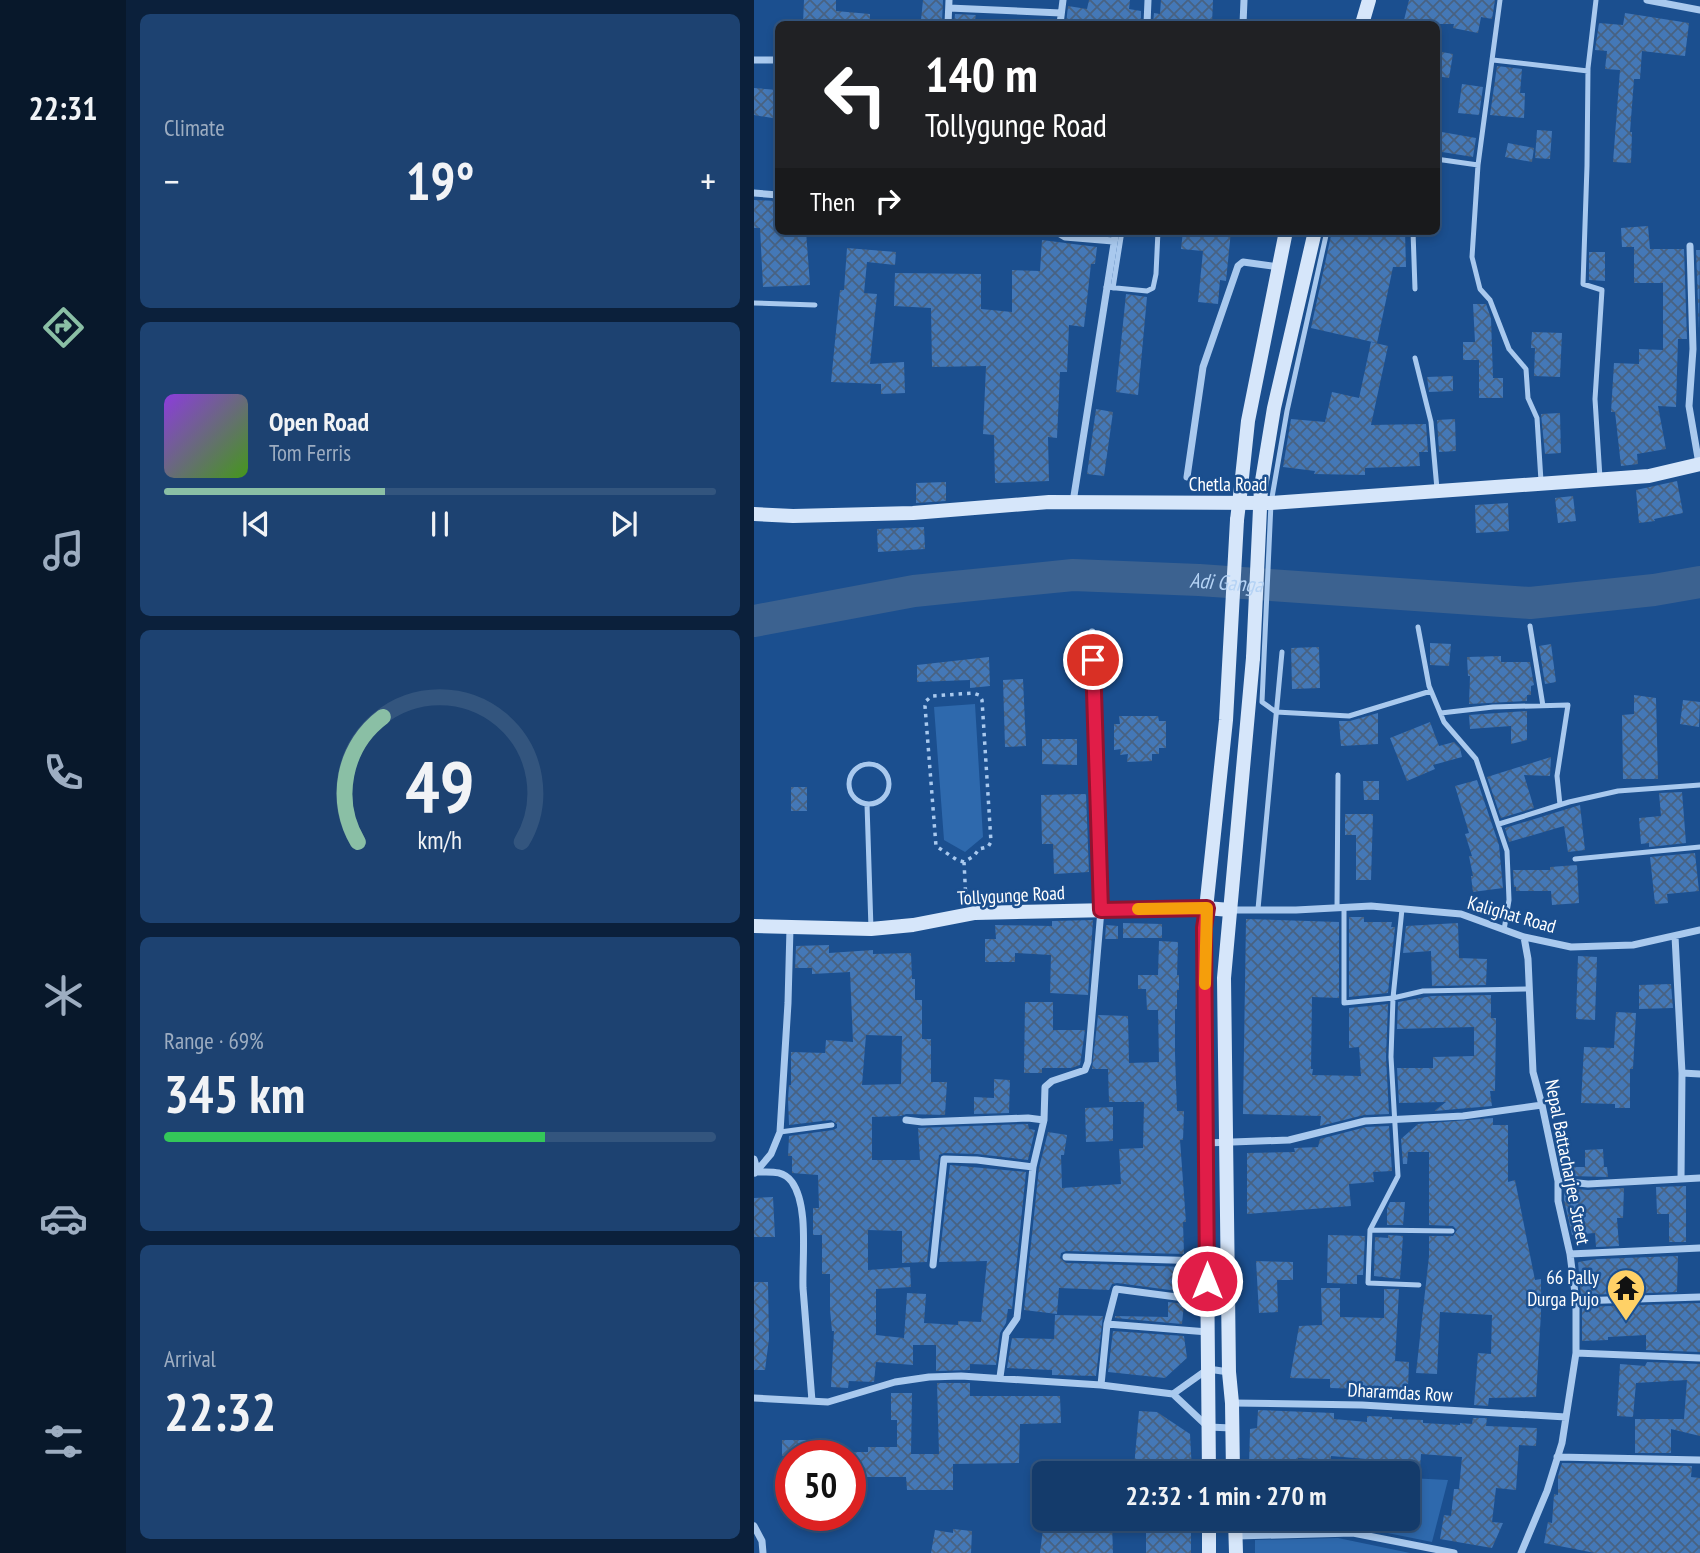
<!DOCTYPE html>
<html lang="en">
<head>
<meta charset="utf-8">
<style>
  :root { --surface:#143b6b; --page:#1d4271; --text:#f1f3f6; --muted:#9dadc1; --line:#33557e; --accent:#8abfa5 }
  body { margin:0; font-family:"PT Sans Narrow",sans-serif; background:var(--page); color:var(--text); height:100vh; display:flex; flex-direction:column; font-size:26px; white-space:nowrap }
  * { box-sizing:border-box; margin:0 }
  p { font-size:23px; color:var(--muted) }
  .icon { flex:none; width:38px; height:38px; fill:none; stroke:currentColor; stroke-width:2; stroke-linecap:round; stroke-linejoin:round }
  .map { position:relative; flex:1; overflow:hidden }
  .side { display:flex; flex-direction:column; gap:14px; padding:14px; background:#0b203b; width:628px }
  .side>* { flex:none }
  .banner { position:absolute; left:21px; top:21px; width:665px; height:214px; border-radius:10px; box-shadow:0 4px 10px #0003,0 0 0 2px var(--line); background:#202124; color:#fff; overflow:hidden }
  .speed { position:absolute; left:21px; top:1440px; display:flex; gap:14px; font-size:35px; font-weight:700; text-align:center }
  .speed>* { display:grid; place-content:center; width:91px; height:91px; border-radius:50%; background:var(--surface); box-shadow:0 4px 10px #0003,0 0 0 2px var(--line); line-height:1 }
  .speed .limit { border:10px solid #d22; background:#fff; color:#111 }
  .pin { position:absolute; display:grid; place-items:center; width:60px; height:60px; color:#fff; margin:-30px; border:4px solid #fff; border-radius:50%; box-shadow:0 2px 7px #0007 }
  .me { position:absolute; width:77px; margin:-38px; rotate:0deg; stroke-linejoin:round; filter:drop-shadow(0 0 5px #0008) }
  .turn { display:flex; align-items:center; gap:24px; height:147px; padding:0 35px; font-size:32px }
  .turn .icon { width:91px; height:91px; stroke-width:2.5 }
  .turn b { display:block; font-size:49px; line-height:60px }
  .then { display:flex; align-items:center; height:66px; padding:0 35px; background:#0003; gap:14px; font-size:26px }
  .big { font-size:52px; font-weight:600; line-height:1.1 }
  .side .card { flex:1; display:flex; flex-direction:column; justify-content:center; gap:10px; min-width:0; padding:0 24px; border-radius:10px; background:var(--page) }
  .side .dial { align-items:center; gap:0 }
  .dial svg { height:182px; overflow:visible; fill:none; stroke:var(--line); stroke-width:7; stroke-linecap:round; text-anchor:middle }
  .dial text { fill:var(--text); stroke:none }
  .song { display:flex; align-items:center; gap:21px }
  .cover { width:84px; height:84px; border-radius:10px; background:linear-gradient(135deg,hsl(270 70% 55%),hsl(100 70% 35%)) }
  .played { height:7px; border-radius:4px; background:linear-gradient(90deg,var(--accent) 40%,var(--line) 40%) }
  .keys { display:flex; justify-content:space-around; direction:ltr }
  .heat { display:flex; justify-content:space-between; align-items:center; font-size:38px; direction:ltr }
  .charge { height:10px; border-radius:5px; background:linear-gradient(90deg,#34c759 69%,var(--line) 0) }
  .trip { position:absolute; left:278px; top:1461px; width:388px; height:70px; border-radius:10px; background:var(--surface); box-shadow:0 4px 10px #0003,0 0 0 2px var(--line); font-weight:600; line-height:70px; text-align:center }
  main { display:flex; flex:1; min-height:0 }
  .tabs { display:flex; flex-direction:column; width:126px; justify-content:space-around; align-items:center; background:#08182b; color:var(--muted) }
  .tabs .icon { width:49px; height:49px }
  .tabs .active { color:var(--accent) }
  .tabs b { font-size:32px; color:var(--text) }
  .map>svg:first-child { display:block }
</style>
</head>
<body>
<main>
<nav class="tabs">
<b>22:31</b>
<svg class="icon active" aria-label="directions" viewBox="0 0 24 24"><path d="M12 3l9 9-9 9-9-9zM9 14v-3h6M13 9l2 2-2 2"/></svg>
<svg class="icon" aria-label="music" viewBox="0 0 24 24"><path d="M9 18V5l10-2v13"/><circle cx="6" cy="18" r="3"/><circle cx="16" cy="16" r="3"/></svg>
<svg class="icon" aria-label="phone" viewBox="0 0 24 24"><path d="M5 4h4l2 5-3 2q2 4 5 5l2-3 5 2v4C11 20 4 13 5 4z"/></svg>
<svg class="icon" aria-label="climate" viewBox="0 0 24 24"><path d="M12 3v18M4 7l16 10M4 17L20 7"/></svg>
<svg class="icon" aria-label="car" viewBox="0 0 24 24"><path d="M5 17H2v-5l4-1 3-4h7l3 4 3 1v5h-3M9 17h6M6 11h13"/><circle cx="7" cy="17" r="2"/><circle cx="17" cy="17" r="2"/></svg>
<svg class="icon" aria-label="filters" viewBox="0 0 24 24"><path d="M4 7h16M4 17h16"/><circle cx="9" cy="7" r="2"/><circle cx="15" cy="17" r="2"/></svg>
</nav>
<section class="side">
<div class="card"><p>Climate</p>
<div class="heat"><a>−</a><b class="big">19°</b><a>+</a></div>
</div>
<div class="card">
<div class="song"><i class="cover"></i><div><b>Open Road</b><p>Tom Ferris</p></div></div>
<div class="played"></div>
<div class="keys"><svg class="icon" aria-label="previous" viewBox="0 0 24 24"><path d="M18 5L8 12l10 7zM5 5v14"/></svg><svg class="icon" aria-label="pause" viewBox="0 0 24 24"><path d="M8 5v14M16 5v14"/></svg><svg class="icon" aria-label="next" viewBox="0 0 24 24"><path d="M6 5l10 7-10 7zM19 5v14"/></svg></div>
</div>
<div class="card dial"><svg viewBox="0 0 100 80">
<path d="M14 69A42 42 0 1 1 86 69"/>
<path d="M14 69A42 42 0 0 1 25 14" stroke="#8abfa5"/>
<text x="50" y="56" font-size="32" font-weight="700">49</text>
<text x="50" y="72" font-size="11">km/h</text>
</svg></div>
<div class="card"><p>Range · 69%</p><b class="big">345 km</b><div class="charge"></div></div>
<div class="card"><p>Arrival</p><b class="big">22:32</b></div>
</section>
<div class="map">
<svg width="946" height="1553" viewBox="0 0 946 1553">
  <defs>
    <pattern id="building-cross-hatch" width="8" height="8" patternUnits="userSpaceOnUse" patternTransform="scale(1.75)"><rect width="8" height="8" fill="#4478b7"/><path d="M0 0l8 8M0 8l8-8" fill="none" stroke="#486282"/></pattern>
  </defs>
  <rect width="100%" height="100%" fill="#1b4f8f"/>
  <path fill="#2e69ad" d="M221 704 229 837 211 852 190 840 180 707Z
    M655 1478 694 1480 678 1542 589 1524V1519H654Z
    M584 1538 656 1553H501V1540Z"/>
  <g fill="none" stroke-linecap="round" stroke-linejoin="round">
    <path stroke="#3c6290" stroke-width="32" id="s1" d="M0 621 160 591 319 575 445 580 776 603 900 590 946 582"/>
  </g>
  <path fill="url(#building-cross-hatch)" fill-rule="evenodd" d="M50 0H82V11L116 14V24H49Z
    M169 0H189L188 22 167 20Z
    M335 0H376L375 9 387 11V24H312L314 6 333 9Z
    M407 0H459L458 24H399L400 13 406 14Z
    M655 0H741L738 19 727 17 724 33 699 28 700 24H649Z
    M871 13 935 23 931 56 888 51 886 79H880L876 132H878L877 163 859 162 866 70 851 69 853 51 841 50 845 23 869 25Z
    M201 14 222 15 220 24H200Z
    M682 51 699 54 695 78 682 76Z
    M743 66 768 69 766 93H771L770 118 736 115Z
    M708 84 729 87 725 115 704 113Z
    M0 88 24 90V119L0 115Z
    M783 130 798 131 796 159 781 158Z
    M682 131 722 138 719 157 682 151Z
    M754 143 780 148 778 162 751 157Z
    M0 200 22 201 20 231H52L56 285 9 287 6 228H0Z
    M894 226 896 249H930L933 339H924L922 407 904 406 912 449 883 454 884 464 867 466 861 412H857L860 363 885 364V349L909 350V283H880V247H868L867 228Z
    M429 231H477L472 281 466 280 464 304 444 302 449 251 427 249Z
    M578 231 608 235V231H651L652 267H639L623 343 557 328Z
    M288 240 343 247 341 264H337L330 327 315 325 313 372H306L303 438 294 437 295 481 241 483 240 435 229 434 232 366 178 367 177 308 140 306 141 273 227 274V309L258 312V270L286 271Z
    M93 248 142 252 141 265 113 262 110 293 123 294 116 364 150 362 151 393 127 394V384L77 382 86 290H90Z
    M942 250H946L945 330Z
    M835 252H851V281L835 280Z
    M372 294 393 297 384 395 362 392Z
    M719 304H732L737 318 739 378H749V398H725V360H709V342H721Z
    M778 332 808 333 806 377 780 376 781 348H777Z
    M617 342 634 346 617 425 672 424 674 452H665L666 466 611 468V475L560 474 561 471 529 467 537 419 571 422 578 392 605 398Z
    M699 376V391L675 392 673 377Z
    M342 409 359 412 350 476 333 474Z
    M806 413 807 453 791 454 787 414Z
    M701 419 702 451 685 452 683 420Z
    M923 481 929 513 900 519 901 521 885 523 882 490Z
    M192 482V501L162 503V483Z
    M819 496 822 521 804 523 801 498Z
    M754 503 755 531 722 533 721 505Z
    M170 527 171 549 124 552 123 529Z
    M676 643 697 644 695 666 676 665Z
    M797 644 802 682 791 684 785 646Z
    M565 647 566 688 538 689 537 648Z
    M747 656V662H776L780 685 777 686V695H773V701L715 704 716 676H714L713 657Z
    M235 657 236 686 216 688V680L163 682V665Z
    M269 679 272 746 251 747 249 680Z
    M880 695 902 698 904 779H869L868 715 880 714Z
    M929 700 946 702 945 727 926 724Z
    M773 711V740L757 744V726L716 729 715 715Z
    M624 713V744L587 746 585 721H596Z
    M365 716H404L405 721H412V748H405V754H398V761L373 762 374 754 366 755 367 749 360 750V724H366Z
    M676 722 685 746 700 742 706 748 708 757 679 765 681 769 653 781 636 738Z
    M288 739H323V765L288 764Z
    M797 757 796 776 770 775 780 808 747 818 733 777Z
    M723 780 745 845 749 888 719 892 717 876H719L715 856H718L711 834 715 833 701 786Z
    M609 781H625V800H610Z
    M37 787H53V811H37Z
    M928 792 932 843 895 847V843L887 844 885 818 907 816 905 793Z
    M332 794 335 872 300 874 299 844H288L287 795Z
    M826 805 831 850 814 852 810 826 755 842 751 828Z
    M591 814H619L617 880H602V835H591Z
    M941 853 945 891 913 894 914 903 901 904 896 857Z
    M823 865 825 903 798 905 797 891H762V887H760L759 870H796V867Z
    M595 917H610V922H638L637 927H641L634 993 595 997Z
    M492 919 585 922V998L558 997 557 1069H559L558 1075 607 1076 605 1047 595 1048V1008L634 1004 632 1057 635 1114 610 1115 566 1126 567 1116 489 1114Z
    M339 920 334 995 296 993 297 955 261 953V962H231V939H242L241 925 298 926V921Z
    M369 923 408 924V938H369Z
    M704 923 705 958 733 959 732 985 678 986 677 951 649 953 652 926Z
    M352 925 364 926V939H351Z
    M405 941 424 942 423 975H425V990H423V1009H421V1054L423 1111H430L429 1140H426L432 1222H429L430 1254 312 1251 307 1253 306 1258 312 1263 434 1267 433 1290 431 1292 363 1283 358 1284 355 1290 305 1288 303 1314 270 1310 285 1168 294 1132 313 1135 310 1155H307L308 1188 367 1184 365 1149 389 1148 390 1102H355L354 1069H338L344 1015 374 1016 375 1063 405 1062 404 1010H393L392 989H384V975H404Z
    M75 945V953L119 950V954L157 953 158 979H161V1000H168V1039H177V1082H193L191 1115 152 1114 147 1116 118 1117V1160H166L164 1128 274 1124 275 1129 281 1130 274 1160 223 1154 190 1153 185 1155 173 1262 148 1263V1231L114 1230V1270L156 1267 157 1287 122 1289V1335L150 1338 153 1293 172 1294 170 1323 204 1325V1321L227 1322 233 1261 185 1262 196 1165 272 1172 258 1309H254L252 1323 246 1333 242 1365 216 1364V1370L182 1371V1345H159V1365L122 1362 120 1382 95 1381 94 1388 77 1387 80 1331H78L76 1310V1274H68V1235H59V1208H65L64 1175 38 1173V1156H34L35 1136 79 1130 83 1128V1124L77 1120 35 1125 34 1099 35 1085H37V1052L71 1053 72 1040 99 1042 96 972 58 974V968H41L42 946ZM112 1035 148 1036 147 1084 108 1085Z
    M824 956 843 957 841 1020 822 1019Z
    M917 984 919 1008 885 1009V985Z
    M737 995V1018H742L741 1091H736L738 1106 680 1111 692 1102 645 1103 643 1068H679V1057L720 1056V1027L643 1029 644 1002 678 996Z
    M271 1002H299V1030H331L326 1065 317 1068H288V1073H270Z
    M862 1012 882 1013 879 1069H876V1108H861V1104L827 1103 830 1047 860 1048Z
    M240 1079 256 1080 255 1113 220 1114V1097L240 1098Z
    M359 1107V1141L332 1142 331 1108Z
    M739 1118V1125H754V1182L761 1180 781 1280 787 1279V1313L782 1397 735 1398 734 1406 720 1405 724 1353 737 1354 738 1315 686 1312 683 1374 662 1373 675 1256V1236H699L703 1230 699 1226 675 1225V1152H654L653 1164H649L647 1139 664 1124Z
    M635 1126 638 1171 619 1172 620 1182 595 1184 597 1206 493 1214V1153L541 1152 540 1148 564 1147 566 1139 612 1127Z
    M849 1149 850 1167H853L854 1177 815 1176V1167H831V1150Z
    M932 1186V1242H915V1214H903L902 1187Z
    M810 1188 834 1190 870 1188 869 1218H863L865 1246 842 1247 841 1233 818 1235 810 1200Z
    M19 1197 21 1237H0V1198Z
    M636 1202H651L649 1225H633V1209Z
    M574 1235 611 1236 609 1275H603V1284L573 1283Z
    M634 1235 649 1236 646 1279 620 1276 621 1237 634 1238Z
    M924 1256 923 1292 827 1295 824 1262 843 1259Z
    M502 1261 539 1262V1280H523L524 1312 505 1313Z
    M0 1282H14L15 1339 11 1370H0Z
    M567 1288H586V1317L630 1318V1289H645L641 1361 655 1362 654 1388 610 1386V1389L576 1388V1379L536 1378 545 1326 568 1325Z
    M414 1302 430 1304 428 1324 361 1318V1316L414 1317Z
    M946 1303V1352L892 1350V1335L854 1337V1340L828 1341V1307Z
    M301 1315 349 1316 342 1376 298 1375V1370L253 1368 258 1338 300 1339Z
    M359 1331 430 1336 433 1358 411 1378 354 1372Z
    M893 1362 946 1364V1436L917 1429V1453H881V1419H930L933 1380 882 1383 879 1417 863 1416 866 1364 891 1366Z
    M183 1383H216V1396H306L307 1423 266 1424 265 1463 199 1464V1490H153L152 1477H110L111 1491H96V1452H114V1447H143V1420H137V1393H158L157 1454H185Z
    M504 1410 580 1413V1419L613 1422V1416L638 1417V1419L669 1420V1423L706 1425V1423L718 1424 719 1418H733L732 1426 783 1428 782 1446 765 1445 762 1490 742 1488 738 1522 749 1523 738 1548 686 1539 690 1515 697 1516 700 1489H705L708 1457 667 1454 666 1469 611 1466 612 1459 577 1456V1460L544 1458V1461L522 1460 521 1466 495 1465 496 1429 503 1428Z
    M385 1411 403 1412 436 1434 438 1472 380 1467Z
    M28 1440H61V1456H28Z
    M808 1463 938 1466 937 1477 946 1478V1553H841L790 1543 794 1522 798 1523 800 1494 804 1495V1476Z
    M392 1519H433L424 1532H437V1553H392Z
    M321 1521H335L336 1525 358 1524 359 1553H286L289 1529 321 1533Z
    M199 1529 218 1531 217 1553H177L181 1530 199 1533Z"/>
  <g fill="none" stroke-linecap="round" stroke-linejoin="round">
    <path stroke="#a9c9ee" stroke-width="3.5" stroke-dasharray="3.5 5" stroke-linecap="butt" d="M210 862 203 860 182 846 171 706 172 701 178 696 219 693 225 695 228 700 237 842 234 847 225 849 220 856 210 862 212 901"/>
    <path stroke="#a9c9ee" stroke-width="5" d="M746 0 724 165 718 257 726 289 736 300 755 349 772 369 774 398 783 418 787 481
      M842 0 834 68 833 166 829 284 848 290 841 399 846 478
      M739 60 834 71
      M682 159 724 165
      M573 231 533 411 517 503 508 702 522 712 595 716 677 691
      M659 231 661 289
      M352 287 393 291 399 288 402 274 404 231
      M359 288 368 231
      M0 303 61 305
      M661 358 677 422 683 489
      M776 626 789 706
      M664 627 675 686 690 722 722 759 753 851 755 900 750 930
      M687 713 739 707 814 705 803 776 806 805
      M95 784a20 20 0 1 1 40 0a20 20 0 1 1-40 0Z
      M113 804 117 929
      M745 824 815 802 864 791 946 785
      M821 859 946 847
      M583 908 584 775
      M590 908V1003L639 998 669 991 775 989
      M504 909 528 652
      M648 909 639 998 637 1057 644 1176 616 1230 614 1283 665 1285
      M26 1132 78 1125
      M616 1230 698 1231"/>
    <path stroke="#a9c9ee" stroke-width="7" d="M893 0 946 10
      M195 8 307 13
      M194 24 195 0
      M306 24 309 0
      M393 24 394 0
      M489 24 490 0
      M0 60H24
      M0 193 24 195
      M301 231 311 237 359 241
      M936 246 939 349 935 406 945 464
      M433 477 449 367 484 266 489 262 525 267
      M319 502 362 231
      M477 910H542L617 906 707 914 770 937 817 947 879 945 946 930
      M921 936 928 1073 927 1179
      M928 1073 946 1074
      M152 1120 168 1122 274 1118 290 1120 279 1167 263 1318 252 1334 246 1377
      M290 1120 291 1087 298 1081 331 1070 334 1062 347 910 338 632
      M452 1143 535 1140 611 1121 709 1116 788 1105
      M0 1159 4 1172C17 1172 29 1170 38 1182 55 1206 48 1258 49 1288 52 1325 55 1363 58 1401
      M1 1173 17 1154 26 1132 34 1003 36 928
      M804 1181 834 1184 946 1178
      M816 1254 946 1248
      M312 1257 452 1261
      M179 1265 190 1159 223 1160 279 1167
      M822 1301 946 1297
      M353 1324 454 1332
      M822 1353 946 1358
      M475 1372 454 1369 419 1394 454 1427 478 1428
      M347 1385 353 1324 362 1289 453 1301
      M0 1398 74 1402 141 1382 175 1377 207 1376 347 1385 419 1394
      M479 1403 608 1405 812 1417
      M803 1457 946 1460
      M0 1526 8 1541 9 1553
      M482 1536 599 1533 700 1553
      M767 1553 793 1491 808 1443 822 1353V1301L816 1254 804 1201V1181L788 1105 779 1072 774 959 770 937"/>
    <path stroke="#d6e6fa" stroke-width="14" d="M608 24 615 0
      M487 487 494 421 532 231
      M507 487 520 408 561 231
      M0 514 39 516 159 513 295 502 517 503 895 476 946 464
      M0 926 117 929 159 925 221 913 452 908 476 910
      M455 1474 450 928 472 720 483 520
      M479 1474 478 1403 475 1372 470 978 499 658
      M455 1519V1553
      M481 1519 482 1553"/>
    <path stroke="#d6e6fa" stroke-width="14" d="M483 520 487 487
      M499 658 507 487"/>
  </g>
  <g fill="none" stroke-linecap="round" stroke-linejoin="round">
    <g stroke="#92132f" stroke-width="18">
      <path id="route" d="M339 660 347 910 453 908 450 928 453 1281"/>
    </g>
    <use href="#route" stroke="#e11d48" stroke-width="12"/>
    <path stroke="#f59e0b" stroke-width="12" d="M384 909 453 908 451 984"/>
  </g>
  <defs>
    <g id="temple-pin" transform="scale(2.0125)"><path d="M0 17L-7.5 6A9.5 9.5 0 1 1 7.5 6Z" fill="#ffd166" stroke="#1b4f8f"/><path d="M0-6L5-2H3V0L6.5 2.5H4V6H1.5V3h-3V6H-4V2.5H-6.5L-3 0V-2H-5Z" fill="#111"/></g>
  </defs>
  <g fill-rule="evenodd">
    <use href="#temple-pin" x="872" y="1288"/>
  </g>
  <g text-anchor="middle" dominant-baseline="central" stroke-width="5" stroke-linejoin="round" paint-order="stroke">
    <g font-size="19" fill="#fff" stroke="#1b4f8f">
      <text x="474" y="484">Chetla Road</text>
      <text transform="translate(257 895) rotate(-3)">Tollygunge Road</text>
      <text transform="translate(758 914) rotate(16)">Kalighat Road</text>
      <text transform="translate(814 1162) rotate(79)">Nepal Battacharjee Street</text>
      <text transform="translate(646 1392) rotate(3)">Dharamdas Row</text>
    </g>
    <g font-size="19" fill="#fff" stroke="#1b4f8f" text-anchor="end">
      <text x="845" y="1277">66 Pally<tspan x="845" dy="22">Durga Pujo</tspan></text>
    </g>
    <g font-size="21" font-style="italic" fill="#b5d3f5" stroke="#1b4f8f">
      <text stroke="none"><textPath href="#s1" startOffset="476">Adi Ganga</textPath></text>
    </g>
  </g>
</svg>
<div class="speed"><div class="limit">50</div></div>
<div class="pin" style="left:339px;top:660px;background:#d93025"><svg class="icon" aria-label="arrive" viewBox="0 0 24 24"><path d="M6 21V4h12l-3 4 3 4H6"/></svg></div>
<svg class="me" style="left:453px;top:1281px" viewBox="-20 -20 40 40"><circle r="17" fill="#e11d48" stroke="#fff" stroke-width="3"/><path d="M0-11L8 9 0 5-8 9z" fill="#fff"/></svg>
<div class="trip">22:32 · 1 min · 270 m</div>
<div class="banner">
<div class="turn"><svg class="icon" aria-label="left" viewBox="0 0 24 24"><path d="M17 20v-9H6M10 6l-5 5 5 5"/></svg><div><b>140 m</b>Tollygunge Road</div></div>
<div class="then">Then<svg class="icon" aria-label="right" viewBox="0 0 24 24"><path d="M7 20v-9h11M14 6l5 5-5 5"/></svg></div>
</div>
</div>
</main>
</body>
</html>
